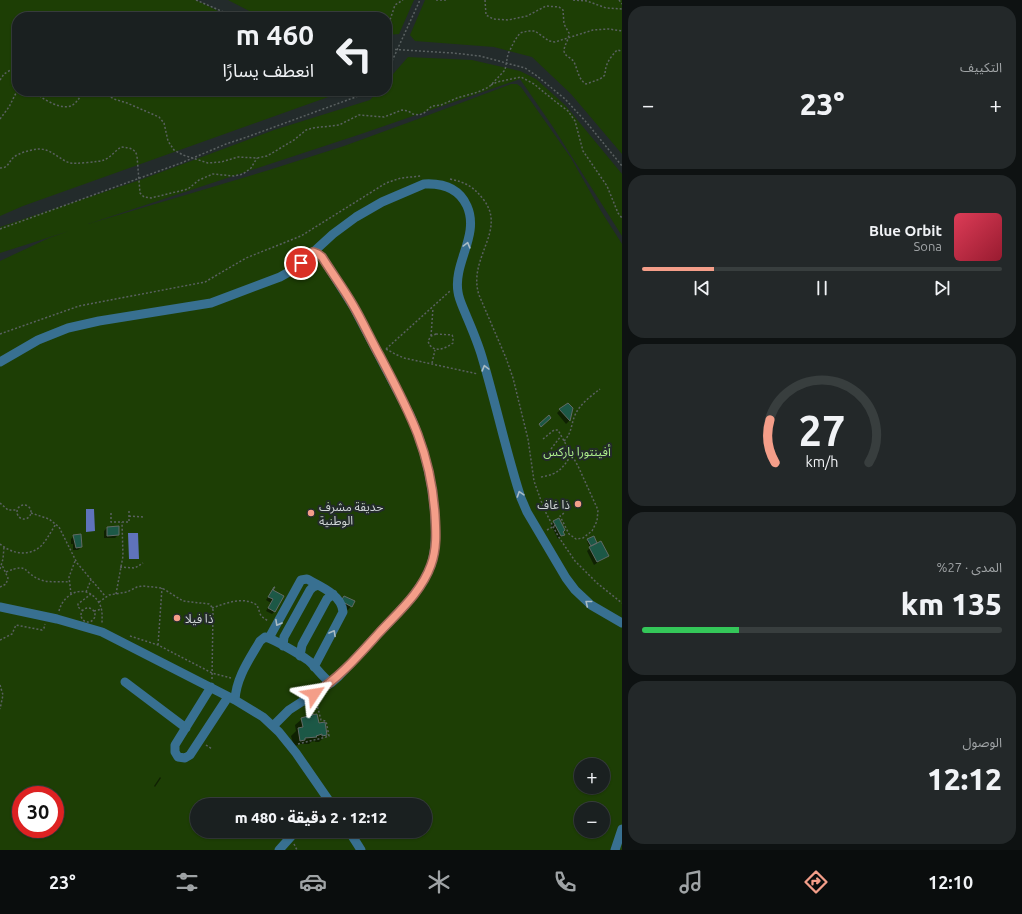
<!DOCTYPE html>
<html lang="ar">
<head>
<meta charset="utf-8">
<style>
  :root { --surface:#1a2020; --page:#232829; --text:#f1f3f6; --muted:#9fa3a5; --line:#383e3e; --accent:#f49e89 }
  body { margin:0; font-family:Ubuntu,"Noto Sans Arabic",sans-serif; background:var(--page); color:var(--text); direction:rtl; height:100vh; display:flex; flex-direction:column; font-size:15px; white-space:nowrap }
  * { box-sizing:border-box; margin:0 }
  p { font-size:13px; color:var(--muted) }
  .icon { flex:none; width:22px; height:22px; fill:none; stroke:currentColor; stroke-width:2; stroke-linecap:round; stroke-linejoin:round }
  .map { position:relative; flex:1; overflow:hidden; direction:ltr }
  .sheet { display:flex; flex-direction:column; gap:6px; padding:6px; background:#0e1212; width:400px }
  .sheet>* { flex:none }
  .banner { position:absolute; left:12px; top:12px; width:380px; height:84px; border-radius:16px; box-shadow:0 1px 3px #0004,0 0 0 1px var(--line); direction:rtl; background:#1a2020; color:var(--text); overflow:hidden }
  .fabs { position:absolute; left:574px; top:758px; display:grid; gap:8px }
  .fabs a { display:grid; place-items:center; width:36px; height:36px; border-radius:50%; background:var(--surface); box-shadow:0 1px 3px #0004,0 0 0 1px var(--line); font-size:20px }
  .speed { position:absolute; left:12px; top:786px; display:flex; gap:8px; font-size:20px; font-weight:700; text-align:center }
  .speed>* { display:grid; place-content:center; width:52px; height:52px; border-radius:50%; background:var(--surface); box-shadow:0 1px 3px #0004,0 0 0 1px var(--line); line-height:1 }
  .speed .limit { border:6px solid #d22; background:#fff; color:#111 }
  .pin { position:absolute; display:grid; place-items:center; width:34px; height:34px; color:#fff; margin:-17px; border:2px solid #fff; border-radius:50%; box-shadow:0 1px 4px #0007 }
  .me { position:absolute; width:44px; margin:-22px; rotate:57deg; stroke-linejoin:round; filter:drop-shadow(0 0 3px #0008) }
  .turn { display:flex; align-items:center; gap:14px; height:84px; padding:0 12px; font-size:18px }
  .turn .icon { width:52px; height:52px; stroke-width:2.5 }
  .turn b { display:block; font-size:28px; line-height:34px }
  .big { font-size:30px; font-weight:800; line-height:1.1 }
  .sheet .widget { flex:1; display:flex; flex-direction:column; justify-content:center; gap:6px; min-width:0; padding:0 14px; border-radius:16px; background:var(--page) }
  .sheet .dial { align-items:center; gap:0 }
  .dial svg { height:104px; overflow:visible; fill:none; stroke:var(--line); stroke-width:7; stroke-linecap:round; text-anchor:middle }
  .dial text { fill:var(--text); stroke:none }
  .song { display:flex; align-items:center; gap:12px }
  .cover { width:48px; height:48px; border-radius:6px; background:linear-gradient(135deg,hsl(350 70% 55%),hsl(350 70% 35%)) }
  .played { height:4px; border-radius:2px; background:linear-gradient(90deg,var(--accent) 20%,var(--line) 20%) }
  .keys { display:flex; justify-content:space-around; direction:ltr }
  .heat { display:flex; justify-content:space-between; align-items:center; font-size:22px; direction:ltr }
  .charge { height:6px; border-radius:3px; background:linear-gradient(90deg,#34c759 27%,var(--line) 0) }
  .trip { position:absolute; left:190px; top:798px; width:242px; height:40px; border-radius:20px; background:var(--surface); box-shadow:0 1px 3px #0004,0 0 0 1px var(--line); font-weight:800; line-height:40px; text-align:center; direction:rtl }
  .tab-bar { display:flex; height:64px; justify-content:space-around; align-items:center; background:#0a0d0d; color:var(--muted) }
  .tab-bar .icon { width:28px; height:28px }
  .tab-bar .current { color:var(--accent) }
  .tab-bar b { font-size:18px; color:var(--text) }
  main { display:flex; flex:1; min-height:0 }
  .map>svg:first-child { display:block }
</style>
</head>
<body>
<main>
<section class="sheet">
<div class="widget"><p>التكييف</p>
<div class="heat"><a>−</a><b class="big">23°</b><a>+</a></div>
</div>
<div class="widget">
<div class="song"><i class="cover"></i><div><b>Blue Orbit</b><p>Sona</p></div></div>
<div class="played"></div>
<div class="keys"><svg class="icon" aria-label="previous" viewBox="0 0 24 24"><path d="M18 5L8 12l10 7zM5 5v14"/></svg><svg class="icon" aria-label="pause" viewBox="0 0 24 24"><path d="M8 5v14M16 5v14"/></svg><svg class="icon" aria-label="next" viewBox="0 0 24 24"><path d="M6 5l10 7-10 7zM19 5v14"/></svg></div>
</div>
<div class="widget dial"><svg viewBox="0 0 100 80">
<path d="M14 69A42 42 0 1 1 86 69"/>
<path d="M14 69A42 42 0 0 1 10 36" stroke="#f49e89"/>
<text x="50" y="56" font-size="32" font-weight="700">27</text>
<text x="50" y="72" font-size="11">km/h</text>
</svg></div>
<div class="widget"><p>المدى · 27%</p><b class="big">135 km</b><div class="charge"></div></div>
<div class="widget"><p>الوصول</p><b class="big">12:12</b></div>
</section>
<div class="map">
<svg width="622" height="850" viewBox="0 0 622 850">
  <rect width="100%" height="100%" fill="#232b2b"/>
  <path fill="#1d3e05" fill-rule="evenodd" d="M0 0H196L230 17H17V91H345L23 206 0 216Z
    M228 0H414L399 34 387 35V17H261Z
    M425 0H622V154L571 94 532 57 494 47 415 41 410 35Z
    M408 57 472 60 520 71 536 79 565 105 622 174V236L553 127 520 79 364 133 88 224 269 170 344 146 418 119 511 84H517L521 87 571 158 601 211 622 244V850H0V261L49 238 69 231 0 253V227L140 180 274 130 370 100 378 91H387V81ZM581 765H603V787H581ZM21 795H55V829H21ZM197 805H425V831H197ZM581 809H603V831H581Z"/>
  <path fill="#5f73bb" d="M86 509H94L95 531 86 532Z
    M128 533H138L139 559H129Z"/>
  <path fill="#0007" d="M572 408 569 421 566 424 557 413 560 410Z
    M554 522 563 534 558 539 551 525Z
    M107 528 118 535 115 538H104V531Z
    M74 536 81 547 78 550H73V544H71V539Z
    M588 540 607 556 594 565 587 551 590 548 587 541Z
    M273 590 275 611 272 614 266 611 271 603 266 600Z
    M344 597 354 602 348 610 338 605Z
    M308 714 326 735 319 742H315V741L311 742 309 744H299L294 747 291 736 296 731 295 725Z
    M160 777 161 778 155 787 154 786Z"/>
  <path fill="#1c5846" stroke="#616a66" d="M568 403 573 408 570 421 559 409Z
    M549 415 551 418 541 427 539 424Z
    M559 518 565 530 563 532 565 535 561 536 553 521Z
    M119 526V535L107 536V527Z
    M81 534 82 547 76 548 73 535Z
    M594 536 597 543 591 546 587 539Z
    M601 541 609 556 597 562 589 547Z
    M274 587H275L273 590 284 596 275 612 268 608 273 599 268 597Z
    M344 596 355 601 352 607 341 601Z
    M310 712V715L317 714 319 723 325 722 327 735 322 736V734L316 736 317 737 305 738V740L300 741 298 728 303 727 301 718 308 716 307 713Z"/>
  <g fill="none" stroke-linecap="round" stroke-linejoin="round">
    <path stroke="#5a6161" stroke-width="1.5" stroke-dasharray="2 2" stroke-linecap="butt" d="M196 0 235 17
      M436 0H446
      M485 0 486 15 493 19 508 20 527 16 546 6 559 7 563 10 564 24 569 33C569 40 564 45 564 51 565 57 571 57 574 62 578 70 578 79 586 84L600 79 605 75C605 64 610 58 617 50L622 51
      M573 0 587 1 606 8 622 9
      M619 0 622 4
      M387 22 390 20 395 5 403 0
      M387 49 453 53 480 56 525 68 537 76 565 99 587 123 622 166
      M387 72 420 0
      M0 80 4 74 17 66
      M491 85 497 82 521 77 534 84 556 102 568 111 575 121 583 151 607 186 618 213 622 218
      M33 91C41 98 64 113 74 104 78 101 81 95 84 91
      M106 91 109 96 114 99 127 103 159 117 164 123 168 141 174 150 183 155 208 163 221 162 238 157 257 158 267 156 294 140 306 130 313 128 339 125 359 115 384 117 402 110 408 111 413 114 419 115 424 113 432 106 441 105 457 98 478 92 489 87 505 70 508 54 515 40 520 33 528 31H535L549 41 555 42 593 30 609 29 622 31
      M0 119 9 107 16 93 18 91
      M0 168C9 168 8 162 14 157 19 153 30 150 37 149 51 148 58 159 70 163 74 164 100 162 104 160 110 158 115 151 121 147 129 148 135 148 137 156L140 193 144 197 151 198 188 189 199 180 213 174 234 176 243 174 251 168 257 158
      M450 179C465 182 474 187 483 199 508 230 467 258 479 295L506 358 513 378 528 439 534 481 544 509 558 536 575 561 597 583 622 603
      M0 229 181 163 226 144 247 137 372 91
      M0 334 79 306 205 282 246 258 301 236 386 183 401 178 421 176
      M436 334 452 335 453 337V343C445 349 432 354 428 341L431 336Z
      M431 336 433 308
      M386 349 395 354 404 358 478 374
      M386 349 450 291
      M432 363 435 350
      M543 439 554 430H558L578 466 598 510 597 521 592 531 583 538 576 539 569 534 560 516 564 513
      M564 441C572 433 571 424 575 415 580 404 591 396 600 389
      M551 449 561 436
      M541 477C559 474 562 469 572 454
      M0 503 8 510H16
      M17 512a7 7 0 1 1 14 0a7 7 0 1 1-14 0Z
      M31 513 49 519 59 527 77 563 106 597
      M111 513V522H129V509
      M129 516 143 517
      M547 530 556 525
      M0 544C12 554 29 557 41 546 47 540 51 531 56 524
      M120 567 135 568 143 563
      M0 569 3 559 4 547
      M6 572C30 562 22 573 41 580 50 583 60 581 69 582
      M0 587 6 584 8 578 2 565
      M86 592 91 580
      M71 594 69 577 75 561
      M116 594 123 556 122 522
      M99 602 109 595 127 592 137 587 143 586 162 588 183 601 209 604 212 607 213 610 212 679
      M81 615a7 7 0 1 1 14 0a7 7 0 1 1-14 0Z
      M212 608C227 603 242 596 257 605L261 616 268 621
      M59 611C64 591 88 583 99 603 103 609 102 617 102 624
      M83 611 78 607V604L91 594
      M94 611 102 609
      M130 636 158 645 212 673 231 678
      M0 640 12 634 16 625 42 630 44 628 45 624
      M158 645 162 588
      M0 685 3 695 0 709
      M298 744 326 737 329 736 326 721 321 720 316 701
      M206 745 212 749
      M294 844 297 850"/>
    <path stroke="#387091" stroke-width="9" d="M0 362 38 340 68 328 99 321 211 303 280 277 296 268 333 234 356 217 382 202 424 184C442 183 459 188 467 206 480 235 453 263 458 292 459 300 463 307 466 315 472 329 478 343 482 357 496 404 506 452 521 498L527 512 566 578 575 590 591 605 622 623
      M0 607 57 619 102 632 235 700 263 717 279 732 296 753 332 805
      M269 638 301 580 307 579C320 586 342 595 343 612L314 667
      M283 646 284 637 310 590 313 587 318 585
      M300 656 302 645 327 599 333 594
      M125 682 186 728
      M211 687 175 745V752L178 757 185 758 190 755 228 697
      M235 700C236 678 249 660 260 641L265 637C274 639 301 655 309 661 317 668 322 677 331 683
      M273 726 289 710 331 683 339 676 409 601C418 590 426 579 431 565 436 550 436 534 435 519 433 482 425 449 410 415L353 306 322 257 318 254 313 252
      M319 805 327 798
      M349 831 361 850
      M279 850 296 831
      M615 850 622 829"/>
  </g>
  <defs><path id="oneway-chevron" d="M-2-3.5L2.5 0L-2 3.5" fill="none" stroke-width="1.6" stroke-linecap="round" stroke-linejoin="round"/></defs>
  <g stroke="#a9bcc4">
    <use href="#oneway-chevron" transform="translate(467 245) rotate(-75)"/>
    <use href="#oneway-chevron" transform="translate(485 368) rotate(-105)"/>
    <use href="#oneway-chevron" transform="translate(520 494) rotate(-108)"/>
    <use href="#oneway-chevron" transform="translate(588 603) rotate(-141)"/>
    <use href="#oneway-chevron" transform="translate(278 623) rotate(119)"/>
    <use href="#oneway-chevron" transform="translate(333 633) rotate(-61)"/>
  </g>
  <g fill="none" stroke-linecap="round" stroke-linejoin="round">
    <g stroke="#9f6759" stroke-width="10">
      <path id="route" d="M301 263 313 252 318 254 322 257C332 273 344 289 353 305 363 322 371 340 380 356 409 411 431 451 435 515 436 532 437 549 431 565 421 593 397 613 378 634 358 656 339 678 314 694"/>
    </g>
    <use href="#route" stroke="#f49e89" stroke-width="7"/>
  </g>
  <g fill="#f49e89" stroke="#232b2b" stroke-width="1.5">
    <circle cx="578" cy="504" r="4"/>
    <circle cx="311" cy="513" r="4"/>
    <circle cx="177" cy="618" r="4"/>
  </g>
  <g text-anchor="middle" dominant-baseline="central" stroke-width="4" stroke-linejoin="round" paint-order="stroke">
    <g font-size="12" fill="#aced8a" stroke="#232b2b">
      <text x="577" y="451">أفينتورا باركس</text>
    </g>
    <g font-size="12" fill="#cfd5d5" stroke="#232b2b" text-anchor="start">
      <text x="570" y="504" text-anchor="end">ذا غاف</text>
      <text x="319" y="506">حديقة مشرف<tspan x="319" dy="14">الوطنية</tspan></text>
      <text x="185" y="618">ذا فيلا</text>
    </g>
  </g>
</svg>
<div class="fabs">
<a>+</a>
<a>−</a>
</div>
<div class="speed"><div class="limit">30</div></div>
<div class="pin" style="left:301px;top:263px;background:#d93025"><svg class="icon" aria-label="arrive" viewBox="0 0 24 24"><path d="M6 21V4h12l-3 4 3 4H6"/></svg></div>
<svg class="me" style="left:314px;top:694px" viewBox="-20 -20 40 40"><path d="M0-17L14 15 0 8-14 15z" fill="#f49e89" stroke="#fff" stroke-width="4"/></svg>
<div class="trip">12:12 · 2 دقيقة · 480 m</div>
<div class="banner">
<div class="turn"><svg class="icon" aria-label="left" viewBox="0 0 24 24"><path d="M17 20v-9H6M10 6l-5 5 5 5"/></svg><div><b>460 m</b>انعطف يسارًا</div></div>
</div>
</div>
</main>
<nav class="tab-bar">
<b>12:10</b>
<svg class="icon current" aria-label="directions" viewBox="0 0 24 24"><path d="M12 3l9 9-9 9-9-9zM9 14v-3h6M13 9l2 2-2 2"/></svg>
<svg class="icon" aria-label="music" viewBox="0 0 24 24"><path d="M9 18V5l10-2v13"/><circle cx="6" cy="18" r="3"/><circle cx="16" cy="16" r="3"/></svg>
<svg class="icon" aria-label="phone" viewBox="0 0 24 24"><path d="M5 4h4l2 5-3 2q2 4 5 5l2-3 5 2v4C11 20 4 13 5 4z"/></svg>
<svg class="icon" aria-label="climate" viewBox="0 0 24 24"><path d="M12 3v18M4 7l16 10M4 17L20 7"/></svg>
<svg class="icon" aria-label="car" viewBox="0 0 24 24"><path d="M5 17H2v-5l4-1 3-4h7l3 4 3 1v5h-3M9 17h6M6 11h13"/><circle cx="7" cy="17" r="2"/><circle cx="17" cy="17" r="2"/></svg>
<svg class="icon" aria-label="filters" viewBox="0 0 24 24"><path d="M4 7h16M4 17h16"/><circle cx="9" cy="7" r="2"/><circle cx="15" cy="17" r="2"/></svg>
<b>23°</b>
</nav>
</body>
</html>
